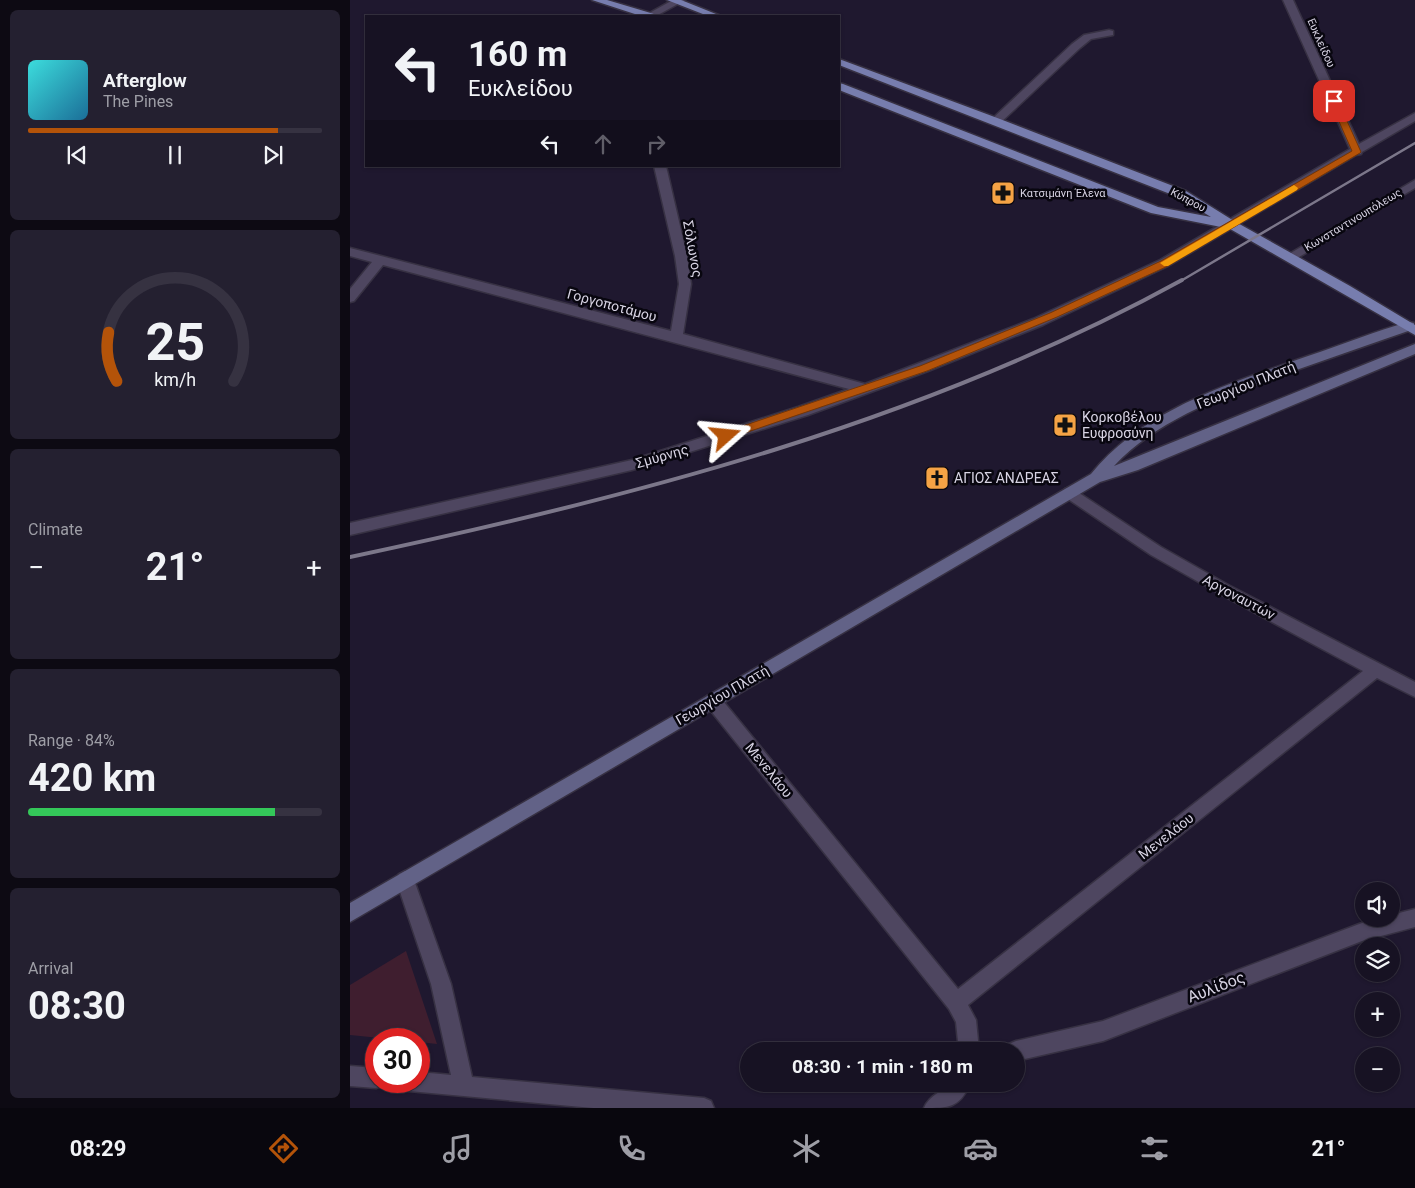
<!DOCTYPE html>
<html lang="en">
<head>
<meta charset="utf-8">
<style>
  :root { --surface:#171223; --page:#242030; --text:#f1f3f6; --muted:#9e9ea6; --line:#363241; --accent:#b45309 }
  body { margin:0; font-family:Roboto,sans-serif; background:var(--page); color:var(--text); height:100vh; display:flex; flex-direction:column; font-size:19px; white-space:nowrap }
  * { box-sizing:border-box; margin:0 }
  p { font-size:16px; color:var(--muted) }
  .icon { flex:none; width:28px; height:28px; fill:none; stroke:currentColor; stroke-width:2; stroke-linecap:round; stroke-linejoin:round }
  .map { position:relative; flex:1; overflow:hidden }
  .side { display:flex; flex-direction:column; gap:10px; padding:10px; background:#0d0a13; width:350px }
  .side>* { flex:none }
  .guide { position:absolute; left:15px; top:15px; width:475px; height:152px; border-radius:0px; box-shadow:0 1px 4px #0004,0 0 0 1px var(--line); background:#171223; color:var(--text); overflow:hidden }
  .controls { position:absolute; left:1005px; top:882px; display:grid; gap:10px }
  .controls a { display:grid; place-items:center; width:45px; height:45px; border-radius:50%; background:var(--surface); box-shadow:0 1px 4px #0004,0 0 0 1px var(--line); font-size:25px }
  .speed { position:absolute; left:15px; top:1028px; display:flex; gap:10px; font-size:25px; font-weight:700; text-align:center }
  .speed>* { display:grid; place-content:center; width:65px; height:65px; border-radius:50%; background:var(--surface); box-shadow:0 1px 4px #0004,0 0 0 1px var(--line); line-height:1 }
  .speed .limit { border:8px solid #d22; background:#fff; color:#111 }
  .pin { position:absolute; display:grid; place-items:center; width:42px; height:42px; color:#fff; margin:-21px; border-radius:10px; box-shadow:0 2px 8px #0006 }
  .me { position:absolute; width:55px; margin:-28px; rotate:72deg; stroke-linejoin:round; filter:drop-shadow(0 0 4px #0008) }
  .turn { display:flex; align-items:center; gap:18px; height:105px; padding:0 20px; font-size:22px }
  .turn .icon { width:65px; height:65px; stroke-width:2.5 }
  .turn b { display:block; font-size:35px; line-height:42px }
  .lanes { display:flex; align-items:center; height:48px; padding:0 20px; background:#0003; justify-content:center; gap:25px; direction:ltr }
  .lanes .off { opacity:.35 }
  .big { font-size:38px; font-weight:700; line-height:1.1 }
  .side .tile { flex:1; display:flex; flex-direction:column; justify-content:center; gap:8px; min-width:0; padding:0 18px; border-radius:8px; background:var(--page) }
  .side .dial { align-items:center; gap:0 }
  .dial svg { height:130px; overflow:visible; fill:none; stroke:var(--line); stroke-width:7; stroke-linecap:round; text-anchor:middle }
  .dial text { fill:var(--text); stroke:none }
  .song { display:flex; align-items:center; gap:15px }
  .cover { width:60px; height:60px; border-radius:8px; background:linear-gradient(135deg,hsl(180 70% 55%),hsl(200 70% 35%)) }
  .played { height:5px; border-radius:2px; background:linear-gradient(90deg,var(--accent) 85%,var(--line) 85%) }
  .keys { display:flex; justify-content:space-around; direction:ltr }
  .heat { display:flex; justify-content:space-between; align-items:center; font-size:28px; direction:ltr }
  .charge { height:8px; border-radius:4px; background:linear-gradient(90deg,#34c759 84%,var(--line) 0) }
  .trip { position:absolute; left:390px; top:1042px; width:285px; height:50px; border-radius:25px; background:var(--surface); box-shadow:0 1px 4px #0004,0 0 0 1px var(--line); font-weight:700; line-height:50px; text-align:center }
  .tabs { display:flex; height:80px; justify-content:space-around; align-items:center; background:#09070e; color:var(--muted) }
  .tabs .icon { width:35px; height:35px }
  .tabs .on { color:var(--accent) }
  .tabs b { font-size:22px; color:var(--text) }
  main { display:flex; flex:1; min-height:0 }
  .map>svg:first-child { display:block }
</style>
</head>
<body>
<main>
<section class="side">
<div class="tile">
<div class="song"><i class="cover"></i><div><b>Afterglow</b><p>The Pines</p></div></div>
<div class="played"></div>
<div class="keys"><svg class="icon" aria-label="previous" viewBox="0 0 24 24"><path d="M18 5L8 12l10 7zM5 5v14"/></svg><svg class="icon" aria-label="pause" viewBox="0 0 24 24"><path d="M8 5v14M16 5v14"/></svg><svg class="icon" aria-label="next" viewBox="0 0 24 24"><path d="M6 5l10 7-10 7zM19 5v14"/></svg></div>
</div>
<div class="tile dial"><svg viewBox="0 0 100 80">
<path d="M14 69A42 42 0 1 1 86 69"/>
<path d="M14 69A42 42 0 0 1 9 39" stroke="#b45309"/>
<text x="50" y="56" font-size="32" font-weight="700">25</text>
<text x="50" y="72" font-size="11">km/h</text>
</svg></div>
<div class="tile"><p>Climate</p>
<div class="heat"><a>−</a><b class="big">21°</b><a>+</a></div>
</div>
<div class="tile"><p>Range · 84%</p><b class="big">420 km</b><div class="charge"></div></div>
<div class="tile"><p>Arrival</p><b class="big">08:30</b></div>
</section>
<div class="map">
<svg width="1065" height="1108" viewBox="0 0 1065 1108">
  <rect width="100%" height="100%" fill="#1f182f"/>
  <path fill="#3f1e2f" d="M56 951 87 1044 69 1042V1039H40L0 1035V985Z"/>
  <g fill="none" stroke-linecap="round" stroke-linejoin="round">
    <g stroke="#373143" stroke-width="3">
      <path id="lane" d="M759 30 763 31V35L741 39 730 48 650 123H642L641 121 642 119 722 44 734 35Z"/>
    </g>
    <g stroke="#373143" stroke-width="3">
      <path id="street" d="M323 0H335L306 16H294Z
        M933 0H943L1009 144 1065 113V121L1012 152 1011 154 1006 155 818 266 693 325 578 371 458 415 282 470 0 535V523L282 460 448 407 499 389 33 265 4 301 0 302V289L22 262 0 256V248L321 331 329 284 325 256 304 166H316L337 256 341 284 333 334 515 384 683 319 810 260 1000 149Z
        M1065 180V188L944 260H936L934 257Z
        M720 487 811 547 880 586 1065 682V697L1027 678 618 1005 626 1020 629 1051H609L606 1022 599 1009 357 706 355 701 357 696 363 694 369 696 608 989 1013 671 870 594 801 555 715 497 713 493 715 489Z
        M55 871 61 874 64 880 101 984 122 1077 354 1098 361 1101 364 1108H243L59 1091 52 1088 49 1081H69V1072L101 1075 81 984 46 880 49 874Z
        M1065 909V927L1012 941 753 1041 666 1061V1051H656L659 1044 666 1041 753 1021 1012 923 1027 919H1041V915Z
        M0 1066 26 1068V1081H35L33 1085 26 1088 0 1086Z
        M598 1084H620C609 1108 599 1108 574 1108 578 1097 590 1093 598 1084Z"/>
    </g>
    <g stroke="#373143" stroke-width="3">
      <path id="secondary" d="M1059 322 1064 323V329C1026 342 989 355 952 368 887 391 812 415 764 466L1065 344V354L788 470 750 482 0 922V903L741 474C794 409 881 383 958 356 992 345 1025 331 1059 322Z"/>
    </g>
    <g stroke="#373143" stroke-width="3">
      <path id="primary" d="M242 0H257L304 14 306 16H291Z
        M317 0H331L371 16H358Z
        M489 59 650 119 836 191 884 221 1000 286 1065 325V335L875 226 871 227 801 213 489 90V83L493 84 808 207 861 217 828 197 489 65Z"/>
    </g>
    <use href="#lane" fill="#4e4660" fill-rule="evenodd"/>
    <use href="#street" fill="#4e4660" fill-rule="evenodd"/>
    <use href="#secondary" fill="#626287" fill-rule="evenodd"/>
    <use href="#primary" fill="#777dae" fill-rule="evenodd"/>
    <path stroke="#7c778a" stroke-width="2.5" d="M829 282 1065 143"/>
    <path stroke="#7c778a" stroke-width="4" d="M0 557C285 497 574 422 832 280"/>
  </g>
  <path fill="#b45309" stroke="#753606" d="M981 99 988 101 1011 152 1010 153 818 266 707 317 577 371 380 438H372L371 436 372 433 570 366 700 313 811 261 1002 151 980 101Z"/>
  <path fill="#f59e0b" d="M944 185 948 188 947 190 818 266H814L810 263Z"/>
  <defs>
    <g id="pharmacy-square" transform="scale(1.25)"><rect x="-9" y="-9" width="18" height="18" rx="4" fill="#f5a345" stroke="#08060f"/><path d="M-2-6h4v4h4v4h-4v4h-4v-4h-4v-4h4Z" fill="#111"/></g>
    <g id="church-square" transform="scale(1.25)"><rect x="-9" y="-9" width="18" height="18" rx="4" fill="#f5a345" stroke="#08060f"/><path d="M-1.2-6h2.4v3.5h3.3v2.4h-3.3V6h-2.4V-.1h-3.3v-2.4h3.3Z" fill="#111"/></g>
  </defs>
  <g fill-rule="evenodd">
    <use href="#pharmacy-square" x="653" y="193"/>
    <use href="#pharmacy-square" x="715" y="425"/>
    <use href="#church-square" x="587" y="478"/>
  </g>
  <g text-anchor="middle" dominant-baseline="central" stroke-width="5" stroke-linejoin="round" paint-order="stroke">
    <g font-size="11" fill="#d8d4e4" stroke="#08060f">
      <text transform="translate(971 43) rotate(66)">Ευκλείδου</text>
      <text transform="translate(838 200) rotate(28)">Κύπρου</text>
      <text transform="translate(1003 220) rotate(-31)">Κωνσταντινουπόλεως</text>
    </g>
    <g font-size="11" fill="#d8d4e4" stroke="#08060f" text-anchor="start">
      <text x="670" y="193">Κατσιμάνη Έλενα</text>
    </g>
    <g font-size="14" fill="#d8d4e4" stroke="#08060f">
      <text transform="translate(343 249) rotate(80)">Σόλωνος</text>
      <text transform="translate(262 305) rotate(15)">Γοργοποτάμου</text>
      <text transform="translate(896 385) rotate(-22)">Γεωργίου Πλατή</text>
      <text transform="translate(312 456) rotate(-16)">Σμύρνης</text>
      <text transform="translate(889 597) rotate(28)">Αργοναυτών</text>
      <text transform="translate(372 695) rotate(-30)">Γεωργίου Πλατή</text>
      <text transform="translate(419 770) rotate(51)">Μενελάου</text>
      <text transform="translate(816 836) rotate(-38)">Μενελάου</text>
    </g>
    <g font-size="14" fill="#d8d4e4" stroke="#08060f" text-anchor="start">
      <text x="732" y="417">Κορκοβέλου<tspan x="732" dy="16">Ευφροσύνη</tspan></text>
      <text x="604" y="478">ΑΓΙΟΣ ΑΝΔΡΕΑΣ</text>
    </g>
    <g font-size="16" fill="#d8d4e4" stroke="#08060f">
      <text transform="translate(866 987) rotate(-21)">Αυλίδος</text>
    </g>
  </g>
</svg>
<div class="controls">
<a><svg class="icon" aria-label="sound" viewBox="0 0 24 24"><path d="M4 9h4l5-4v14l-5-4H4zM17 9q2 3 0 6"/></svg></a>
<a><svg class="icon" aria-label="layers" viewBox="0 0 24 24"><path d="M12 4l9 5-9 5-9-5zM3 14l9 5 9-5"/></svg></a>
<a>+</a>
<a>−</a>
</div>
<div class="speed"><div class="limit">30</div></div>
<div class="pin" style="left:984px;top:101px;background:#d93025"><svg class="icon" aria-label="arrive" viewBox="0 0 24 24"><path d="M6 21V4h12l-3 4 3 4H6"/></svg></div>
<svg class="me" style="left:376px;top:436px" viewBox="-20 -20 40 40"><path d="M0-17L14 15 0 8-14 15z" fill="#b45309" stroke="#fff" stroke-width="4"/></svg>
<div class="trip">08:30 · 1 min · 180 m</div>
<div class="guide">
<div class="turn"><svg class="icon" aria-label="left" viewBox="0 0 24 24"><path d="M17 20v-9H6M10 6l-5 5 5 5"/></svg><div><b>160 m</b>Ευκλείδου</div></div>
<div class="lanes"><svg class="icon" aria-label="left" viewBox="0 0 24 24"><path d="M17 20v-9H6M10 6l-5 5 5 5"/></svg><svg class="icon off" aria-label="ahead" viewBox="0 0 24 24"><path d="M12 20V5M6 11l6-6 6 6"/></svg><svg class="icon off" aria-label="right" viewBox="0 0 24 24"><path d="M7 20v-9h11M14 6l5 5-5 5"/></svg></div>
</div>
</div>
</main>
<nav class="tabs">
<b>08:29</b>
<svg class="icon on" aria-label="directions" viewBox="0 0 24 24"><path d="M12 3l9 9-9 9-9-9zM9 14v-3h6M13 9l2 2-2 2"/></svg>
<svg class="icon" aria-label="music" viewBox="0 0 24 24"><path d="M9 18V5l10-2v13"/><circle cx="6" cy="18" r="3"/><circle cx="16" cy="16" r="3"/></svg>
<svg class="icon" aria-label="phone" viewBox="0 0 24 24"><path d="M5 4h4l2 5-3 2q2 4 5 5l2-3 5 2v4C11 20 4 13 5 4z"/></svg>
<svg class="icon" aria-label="climate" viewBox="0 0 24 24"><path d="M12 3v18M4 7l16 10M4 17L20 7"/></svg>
<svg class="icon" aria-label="car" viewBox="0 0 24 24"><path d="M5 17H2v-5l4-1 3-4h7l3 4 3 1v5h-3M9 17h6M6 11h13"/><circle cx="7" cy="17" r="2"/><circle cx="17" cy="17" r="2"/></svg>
<svg class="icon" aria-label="filters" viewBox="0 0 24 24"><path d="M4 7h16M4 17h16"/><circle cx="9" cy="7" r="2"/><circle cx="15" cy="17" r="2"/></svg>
<b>21°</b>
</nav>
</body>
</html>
